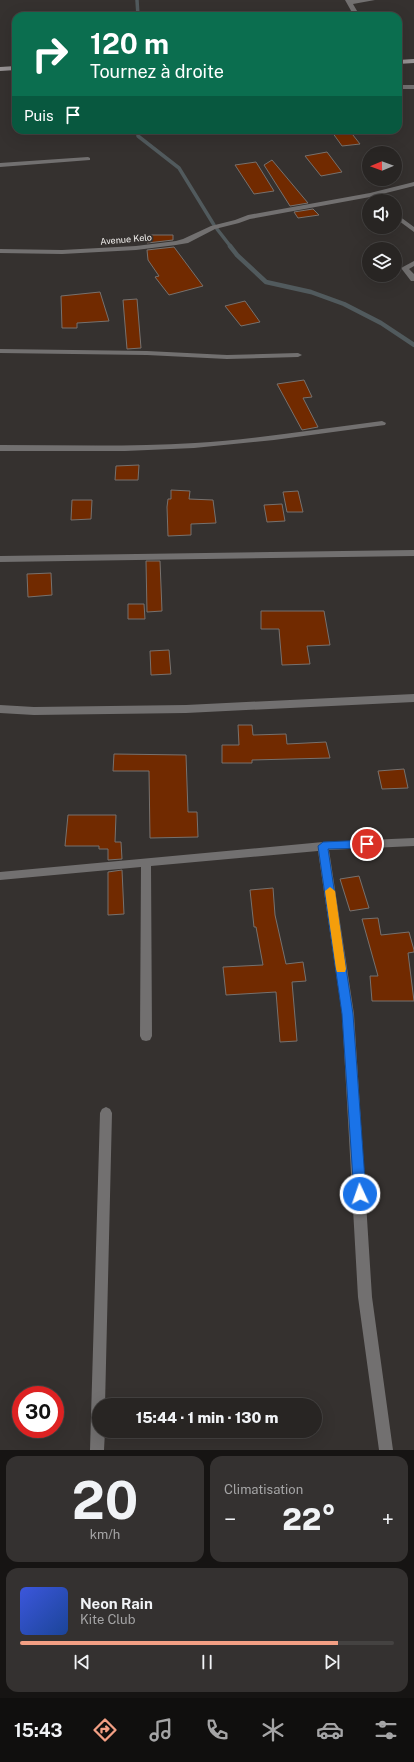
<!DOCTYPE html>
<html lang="fr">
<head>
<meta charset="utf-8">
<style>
  :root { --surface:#282523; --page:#343130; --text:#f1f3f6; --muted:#a5a5a6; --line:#444241; --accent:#f39f84 }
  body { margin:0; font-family:"Public Sans",sans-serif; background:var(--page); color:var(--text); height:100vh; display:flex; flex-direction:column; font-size:15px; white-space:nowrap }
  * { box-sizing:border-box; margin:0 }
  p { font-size:13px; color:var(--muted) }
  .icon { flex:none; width:22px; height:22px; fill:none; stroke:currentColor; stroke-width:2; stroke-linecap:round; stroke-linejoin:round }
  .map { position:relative; height:1450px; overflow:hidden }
  .side { display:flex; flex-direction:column; gap:6px; padding:6px; background:#161413; flex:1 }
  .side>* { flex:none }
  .hud { position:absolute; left:12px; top:12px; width:390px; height:122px; border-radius:12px; box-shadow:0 4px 16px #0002,0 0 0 1px var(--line); background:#0b6e4f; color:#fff; overflow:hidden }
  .needle { width:26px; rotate:269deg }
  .controls { position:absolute; left:362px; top:146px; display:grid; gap:8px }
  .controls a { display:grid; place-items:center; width:40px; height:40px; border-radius:50%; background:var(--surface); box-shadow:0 4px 16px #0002,0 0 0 1px var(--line); font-size:20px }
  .speed { position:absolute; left:12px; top:1386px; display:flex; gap:8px; font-size:20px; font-weight:700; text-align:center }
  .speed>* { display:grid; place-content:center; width:52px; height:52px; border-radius:50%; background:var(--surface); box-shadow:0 4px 16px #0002,0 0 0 1px var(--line); line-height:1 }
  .speed .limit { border:6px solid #d22; background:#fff; color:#111 }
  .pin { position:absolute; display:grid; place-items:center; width:34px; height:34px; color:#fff; margin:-17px; border:2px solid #fff; border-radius:50%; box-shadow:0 1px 4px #0007 }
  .me { position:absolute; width:44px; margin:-22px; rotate:357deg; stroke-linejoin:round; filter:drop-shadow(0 0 3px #0008) }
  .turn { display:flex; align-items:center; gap:14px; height:84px; padding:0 12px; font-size:18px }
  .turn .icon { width:52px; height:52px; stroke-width:2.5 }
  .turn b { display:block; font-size:28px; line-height:34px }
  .then { display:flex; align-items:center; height:38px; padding:0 12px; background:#0003; gap:8px; font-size:15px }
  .big { font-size:30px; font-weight:800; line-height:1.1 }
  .side .card { flex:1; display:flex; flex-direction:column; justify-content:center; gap:6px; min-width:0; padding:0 14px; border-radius:12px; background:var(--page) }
  .side .dial { align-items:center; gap:0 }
  .dial b { font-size:52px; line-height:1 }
  .song { display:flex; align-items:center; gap:12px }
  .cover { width:48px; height:48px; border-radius:6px; background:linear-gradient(135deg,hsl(230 70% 55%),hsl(220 70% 35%)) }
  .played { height:4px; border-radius:2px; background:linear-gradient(90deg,var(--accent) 85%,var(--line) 85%) }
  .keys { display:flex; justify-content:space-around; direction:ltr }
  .heat { display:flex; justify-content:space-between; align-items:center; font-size:22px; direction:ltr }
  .side .tiles { flex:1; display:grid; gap:6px; grid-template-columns:1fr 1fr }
  .card:last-child { grid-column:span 2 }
  .trip { position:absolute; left:92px; top:1398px; width:230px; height:40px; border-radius:20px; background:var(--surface); box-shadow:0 4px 16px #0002,0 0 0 1px var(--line); font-weight:800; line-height:40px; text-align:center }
  .tab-bar { display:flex; height:64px; justify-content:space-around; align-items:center; background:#100f0e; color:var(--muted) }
  .tab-bar .icon { width:28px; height:28px }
  .tab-bar .selected { color:var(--accent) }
  .tab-bar b { font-size:18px; color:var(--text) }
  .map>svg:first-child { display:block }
</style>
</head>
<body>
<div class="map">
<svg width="414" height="1450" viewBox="0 0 414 1450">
  <rect width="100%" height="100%" fill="#35312f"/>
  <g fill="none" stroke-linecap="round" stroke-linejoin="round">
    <path stroke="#515a5d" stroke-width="3.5" d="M137 0 138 16
      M138 130V136L179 168 214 225
      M217 229 231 247"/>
    <path stroke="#515a5d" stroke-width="4.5" d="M230 246 237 255 266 282 311 292 344 304 381 323 414 345"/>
  </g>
  <path fill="#712a00" stroke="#76716e" d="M349 130 360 144 342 146 332 132Z
    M327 152 342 172 321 176 305 156Z
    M272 160 308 203 290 206 264 165Z
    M256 162 274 191 254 194 235 165Z
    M313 209 319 215 298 218 294 212Z
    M146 235H173V240L147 243Z
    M174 247 203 286 169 295 155 277 159 276 148 260 147 250Z
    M100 292 109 321 77 323V328H62L61 296Z
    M137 299 141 348 127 349 123 300Z
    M245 301 260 322 241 326 225 306Z
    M304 380 312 397 303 398 318 427 302 430 277 384Z
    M139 465 138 480H115L116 466Z
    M171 490 190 491 189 499 213 500 216 523 191 524V535L168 536 167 507 168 499H171Z
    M298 491 303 512H287L283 492Z
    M72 500H92L91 519 71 520Z
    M282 504 285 521 267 522 264 505Z
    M146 561H160L162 611 147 612Z
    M51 573 52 595 28 597 27 574Z
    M128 604H144L145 619H128Z
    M261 611H324L330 645 307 646 310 664 282 665 279 629H261Z
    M169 650 171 674 151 675 150 651Z
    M238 725H252L253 735 286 734 287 744 326 742 330 758 252 760V763H222V745H239Z
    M114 754 186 755 188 812H197L198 837 150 838 149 771H113Z
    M404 769 408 788 382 789 378 771Z
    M68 815H116L115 842H121L122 859 108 860V849H99V846H65Z
    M122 870 124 914 108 915V872Z
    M359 876 369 908 350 911 340 879Z
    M273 888 275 915 286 964 303 962 306 981 292 982 297 1041 280 1042 276 992 226 995 223 967 263 965 256 927H254L250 890Z
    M378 918 381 935 409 932 414 950V952L408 953 414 1001H372L370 976H378L362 919Z"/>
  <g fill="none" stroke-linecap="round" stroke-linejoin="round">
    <path fill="#727070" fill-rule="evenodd" d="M345 0H375L353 4 360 16H354Z
      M398 85H414V89H398Z
      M88 157 90 158V160L0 167V163Z
      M414 182V186L370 197 250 219 239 223 215 229 188 243 176 245 136 250 62 254 0 253V249L62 250 136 246 176 241 183 239 211 226 235 220 248 215 370 193Z
      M395 213 414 227V232L395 218Z
      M414 261V266L409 269 414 274V281H411L401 268Z
      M0 349 147 351 227 355 298 353 302 355 298 357 227 359 147 355 0 353Z
      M382 421 386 423 385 425 274 440 194 448 125 451H0V445C65 445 130 447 195 443 257 439 320 429 382 421Z
      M414 550V556L0 562V556Z
      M414 694V702L186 713 34 715 0 713V705L34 707 186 705Z
      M414 838V846L329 850 354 1014 372 1297 393 1450H379L358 1297 342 1014 318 851 151 866 152 1036 150 1040 146 1041 142 1040 140 1036 141 867 0 880V872L323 842Z
      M106 1107 110 1109 112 1113 105 1405H99V1431H105L104 1450H90L100 1113 102 1109Z"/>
    <path fill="#969293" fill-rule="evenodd" d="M414 59V63L398 64V60Z
      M16 66V70L0 71V67Z"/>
  </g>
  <path fill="#1a73e8" stroke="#114b97" d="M367 840 372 844 367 848 328 849 353 1014 366 1194 364 1198 360 1200 356 1198 354 1194 342 1014 318 846 323 842Z"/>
  <path fill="#f59e0b" d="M330 887 335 891 346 969 345 972H337L336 969 325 891Z"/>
  <g text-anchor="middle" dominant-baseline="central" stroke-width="4" stroke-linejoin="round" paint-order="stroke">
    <g font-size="9" fill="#f1efed" stroke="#35312f">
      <text transform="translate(126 239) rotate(-5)">Avenue Kelo</text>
    </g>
  </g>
</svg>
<div class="controls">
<a><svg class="needle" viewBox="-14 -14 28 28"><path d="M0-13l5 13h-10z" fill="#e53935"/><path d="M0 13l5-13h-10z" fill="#a5a5a6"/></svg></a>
<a><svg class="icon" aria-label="sound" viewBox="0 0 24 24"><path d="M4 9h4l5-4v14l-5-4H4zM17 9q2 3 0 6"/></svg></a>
<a><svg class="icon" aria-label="layers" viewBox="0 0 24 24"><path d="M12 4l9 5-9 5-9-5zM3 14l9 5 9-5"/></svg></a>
</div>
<div class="speed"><div class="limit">30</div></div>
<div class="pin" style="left:367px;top:844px;background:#d93025"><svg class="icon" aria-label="arrive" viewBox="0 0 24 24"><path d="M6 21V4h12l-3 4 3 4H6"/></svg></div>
<svg class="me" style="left:360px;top:1194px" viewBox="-20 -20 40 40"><circle r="17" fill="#1a73e8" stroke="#fff" stroke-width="3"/><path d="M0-11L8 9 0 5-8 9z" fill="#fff"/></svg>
<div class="trip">15:44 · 1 min · 130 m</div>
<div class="hud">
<div class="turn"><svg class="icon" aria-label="right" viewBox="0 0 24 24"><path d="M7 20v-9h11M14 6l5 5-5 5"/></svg><div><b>120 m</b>Tournez à droite</div></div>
<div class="then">Puis<svg class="icon" aria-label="arrive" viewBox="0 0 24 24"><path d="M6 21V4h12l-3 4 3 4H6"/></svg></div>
</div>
</div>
<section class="side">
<div class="tiles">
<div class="card dial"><b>20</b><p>km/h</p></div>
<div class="card"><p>Climatisation</p>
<div class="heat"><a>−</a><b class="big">22°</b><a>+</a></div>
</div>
<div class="card">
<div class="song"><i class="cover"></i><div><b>Neon Rain</b><p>Kite Club</p></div></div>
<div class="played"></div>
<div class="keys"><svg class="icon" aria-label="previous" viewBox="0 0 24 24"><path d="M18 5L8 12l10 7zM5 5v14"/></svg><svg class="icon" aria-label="pause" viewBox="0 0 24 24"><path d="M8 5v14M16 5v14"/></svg><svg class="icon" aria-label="next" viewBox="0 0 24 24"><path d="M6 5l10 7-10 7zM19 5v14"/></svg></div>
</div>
</div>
</section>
<nav class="tab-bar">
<b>15:43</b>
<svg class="icon selected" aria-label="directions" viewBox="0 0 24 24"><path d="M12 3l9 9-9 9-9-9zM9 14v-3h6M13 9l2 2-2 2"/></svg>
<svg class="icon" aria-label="music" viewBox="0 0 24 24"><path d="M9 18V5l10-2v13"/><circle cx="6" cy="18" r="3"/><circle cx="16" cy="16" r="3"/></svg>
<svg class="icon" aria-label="phone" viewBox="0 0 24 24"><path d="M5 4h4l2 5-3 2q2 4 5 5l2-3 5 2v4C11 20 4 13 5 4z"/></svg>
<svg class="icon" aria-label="climate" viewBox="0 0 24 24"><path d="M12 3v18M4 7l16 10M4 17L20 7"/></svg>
<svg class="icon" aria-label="car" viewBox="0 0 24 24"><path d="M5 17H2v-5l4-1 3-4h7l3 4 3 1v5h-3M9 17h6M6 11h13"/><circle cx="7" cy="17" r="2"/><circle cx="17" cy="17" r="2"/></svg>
<svg class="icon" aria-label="filters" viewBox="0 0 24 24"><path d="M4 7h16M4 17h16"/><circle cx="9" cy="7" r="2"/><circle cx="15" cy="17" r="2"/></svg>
</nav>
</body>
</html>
